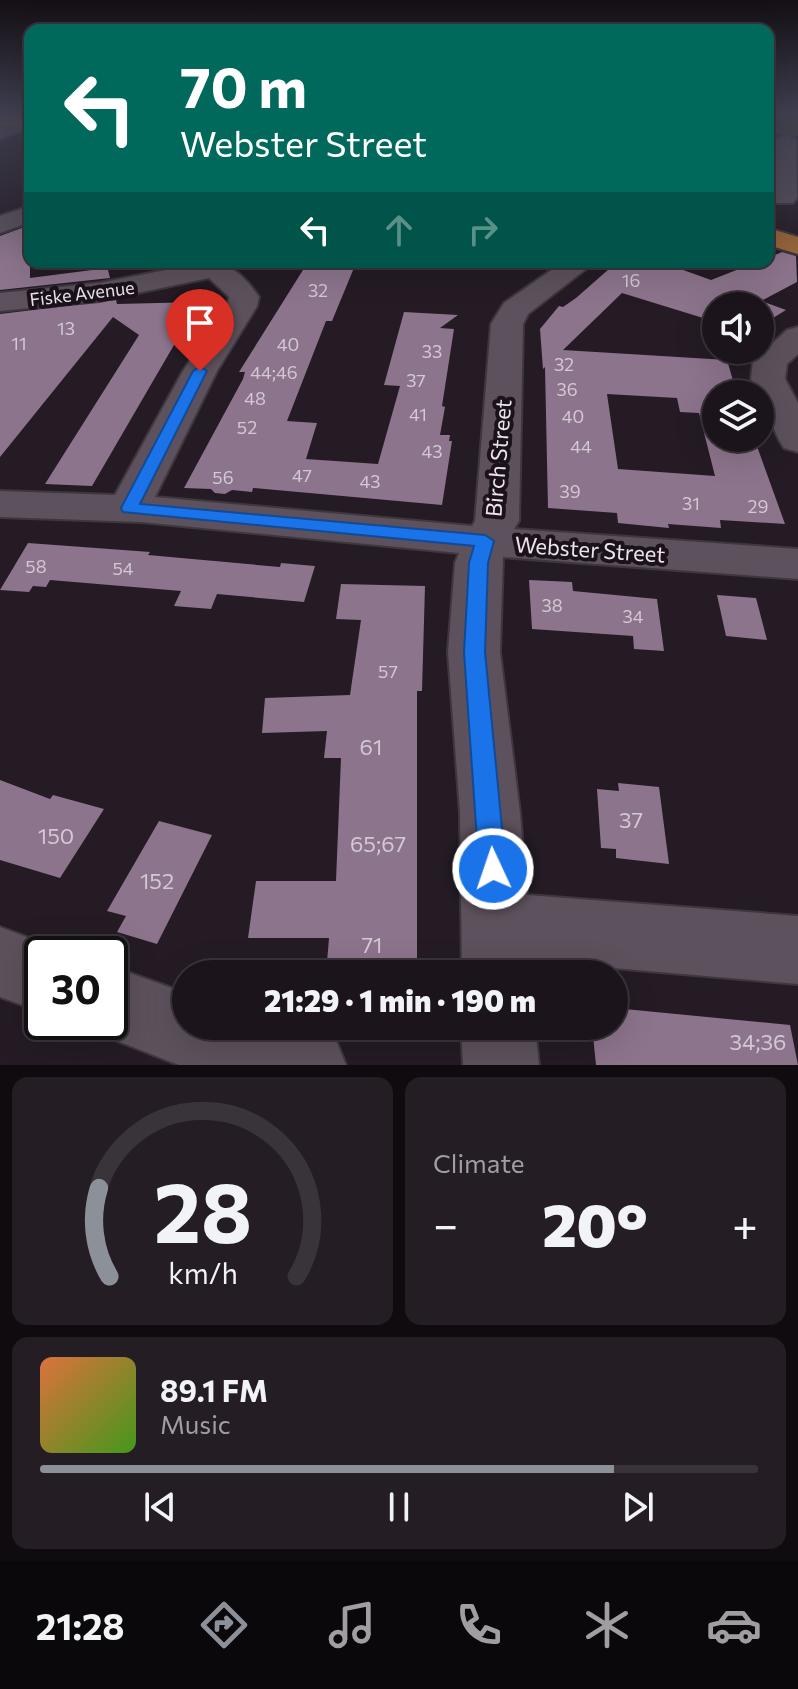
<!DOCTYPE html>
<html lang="en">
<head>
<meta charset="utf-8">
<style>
  :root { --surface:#1b141b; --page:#241d24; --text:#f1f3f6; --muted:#a09ea3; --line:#39333a; --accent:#8c9099 }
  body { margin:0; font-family:Commissioner,sans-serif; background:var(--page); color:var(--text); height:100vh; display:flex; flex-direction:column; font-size:30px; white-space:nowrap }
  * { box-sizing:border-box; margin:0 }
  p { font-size:26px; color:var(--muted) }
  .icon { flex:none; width:44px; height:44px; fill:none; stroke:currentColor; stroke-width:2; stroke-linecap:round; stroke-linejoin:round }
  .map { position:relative; height:1065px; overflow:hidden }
  .drawer { display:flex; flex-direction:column; gap:12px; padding:12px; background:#0f0b0f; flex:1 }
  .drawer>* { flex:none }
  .guide { position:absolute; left:24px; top:24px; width:750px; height:244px; border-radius:16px; box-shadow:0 8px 32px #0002,0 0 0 2px var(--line); background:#00695c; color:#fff; overflow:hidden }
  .fabs { position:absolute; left:702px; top:292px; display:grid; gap:16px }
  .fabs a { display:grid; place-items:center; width:72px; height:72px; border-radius:50%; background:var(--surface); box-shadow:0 8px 32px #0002,0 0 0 2px var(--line); font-size:40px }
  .speed { position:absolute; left:24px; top:936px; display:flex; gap:16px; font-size:40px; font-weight:700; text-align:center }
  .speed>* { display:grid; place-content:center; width:104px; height:104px; border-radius:50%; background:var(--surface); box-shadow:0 8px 32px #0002,0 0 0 2px var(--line); line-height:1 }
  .speed .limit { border:4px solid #111; border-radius:12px; background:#fff; color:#111 }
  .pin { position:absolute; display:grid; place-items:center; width:68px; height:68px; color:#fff; margin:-82px -34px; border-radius:50% 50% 50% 0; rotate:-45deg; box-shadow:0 0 8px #0007 }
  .pin .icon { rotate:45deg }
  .me { position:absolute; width:88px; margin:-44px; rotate:357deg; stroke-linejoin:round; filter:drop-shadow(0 0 6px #0008) }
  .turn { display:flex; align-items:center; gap:28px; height:168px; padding:0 24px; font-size:36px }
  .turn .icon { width:104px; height:104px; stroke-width:2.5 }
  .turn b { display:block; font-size:56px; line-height:68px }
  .lanes { display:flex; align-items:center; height:76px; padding:0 24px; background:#0003; justify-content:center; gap:40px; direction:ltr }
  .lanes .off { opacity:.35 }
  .big { font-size:60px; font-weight:800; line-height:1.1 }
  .drawer .tile { flex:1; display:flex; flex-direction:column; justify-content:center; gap:12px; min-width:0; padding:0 28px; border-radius:16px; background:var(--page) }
  .drawer .dial { align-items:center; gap:0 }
  .dial svg { height:208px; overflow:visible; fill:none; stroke:var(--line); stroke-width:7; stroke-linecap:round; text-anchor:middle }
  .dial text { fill:var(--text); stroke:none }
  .song { display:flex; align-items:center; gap:24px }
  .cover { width:96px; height:96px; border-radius:12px; background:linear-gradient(135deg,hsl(20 70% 55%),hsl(100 70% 35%)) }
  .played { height:8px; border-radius:4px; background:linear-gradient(90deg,var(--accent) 80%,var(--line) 80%) }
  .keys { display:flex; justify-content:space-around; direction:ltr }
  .heat { display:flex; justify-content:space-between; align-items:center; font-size:44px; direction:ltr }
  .drawer .tiles { flex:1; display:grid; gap:12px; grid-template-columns:1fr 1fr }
  .tile:last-child { grid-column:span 2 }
  .trip { position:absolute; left:172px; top:960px; width:456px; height:80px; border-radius:40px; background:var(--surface); box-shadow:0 8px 32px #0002,0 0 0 2px var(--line); font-weight:800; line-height:80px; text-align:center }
  .menu { display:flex; height:128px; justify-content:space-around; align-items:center; background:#0b080b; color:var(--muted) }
  .menu .icon { width:56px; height:56px }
  .menu .selected { color:var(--accent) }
  .menu b { font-size:36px; color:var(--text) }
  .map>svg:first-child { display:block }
</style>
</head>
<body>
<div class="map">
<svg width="798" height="1065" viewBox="0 0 798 1065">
  <rect width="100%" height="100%" fill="#241b24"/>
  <path fill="#41452e" d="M768 113H798V136L768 134Z"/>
  <path fill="#8c748c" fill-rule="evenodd" d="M30 225V278L100 269 108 270 110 278 0 290V236Z
    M782 252 796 256 797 282 761 301 786 310 760 326V306H716V322L622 293 563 350 727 360 737 394H716V438H754L785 524 720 520 721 528 668 524 669 528 618 523 617 513 548 508 545 367 543 369 540 329 559 306 563 307 576 298 617 262H661L711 280 757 262H768V258ZM607 394 677 398 680 412 699 413 715 476 618 469Z
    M308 262 356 263 332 321H326L287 421 317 423 306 459 378 464 400 386 384 385 404 312 458 315 440 328 454 329 442 406 445 407 440 435H450L449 441H452L442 505 253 488 252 492 232 490 225 494 215 493 211 489 184 488 243 379 245 372H239Z
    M116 300 117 304 199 302 92 486 45 484 139 335 113 317 0 457V314Z
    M28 543 150 552 148 555 280 567 281 563 315 566 304 602 217 594 211 609 174 606 181 591 50 580 46 587 33 586 29 592 0 590Z
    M529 580 572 582 573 591 657 599 664 651 634 649 633 636 532 629Z
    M341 584 425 586 422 691H417V974H326L329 938H248L256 881H336L341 758H324L327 731 262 733 265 698 350 695 361 620 336 619Z
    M717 595 756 598 767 640 726 636Z
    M0 780 50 799 53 795 104 809 60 878 0 860Z
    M618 783 659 787 669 864 616 858V849L601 848 597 789 619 791Z
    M159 821 212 835 157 944 117 932 126 916 107 911Z
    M614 1008 790 1025 798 1065H596L592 1026H614Z"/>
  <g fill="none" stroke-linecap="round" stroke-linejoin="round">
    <g stroke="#3e373e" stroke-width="4">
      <path id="minor" d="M30 114V127L0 139V126Z
        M786 134 796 140 797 198 793 203H777L773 198 776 140Z
        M30 206V222L0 233V216Z
        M207 262C231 262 246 278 259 297L257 306 217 371 155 497 472 526 475 521 491 324 504 303 563 262H595L528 314 523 324 519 521 514 529 798 549V579L503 557 500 652 520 813 527 895 798 916V984L531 961 532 974H462L460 813 448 652 455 563 459 553 141 522 0 517V491L115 495 183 371 227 306 229 297 209 278 99 301 0 311V293L99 283Z
        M798 327V354L787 364 785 379 798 403V452L784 448 779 440 751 379 753 361 787 330Z
        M0 927 67 952 42 954V1012L0 997Z
        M110 966 186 993V1026H302L335 1038 346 1065H179L84 1028 82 1022H110Z
        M461 1026H535L539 1065H463Z"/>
    </g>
    <g stroke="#3e373e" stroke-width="4">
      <path id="major" d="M0 113 30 116V128L0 125Z
        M768 228 798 237V254L768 245Z"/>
    </g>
    <use href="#minor" fill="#5c515c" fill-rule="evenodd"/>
    <use href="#major" fill="#9d6736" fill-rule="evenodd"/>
  </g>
  <linearGradient id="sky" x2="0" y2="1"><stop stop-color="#140f14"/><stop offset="0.43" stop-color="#3f3f50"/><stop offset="1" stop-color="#3f3f50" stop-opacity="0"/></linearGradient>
  <rect width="798" height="262" fill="url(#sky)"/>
  <path fill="#1a73e8" stroke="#114b97" stroke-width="2" d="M200 367 207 371 140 504 485 535 494 541 488 563 485 652 506 869 502 877 493 881 483 877 479 869 464 652 469 563 474 546 123 512 121 508 193 371Z"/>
  <g text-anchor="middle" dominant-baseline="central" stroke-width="8" stroke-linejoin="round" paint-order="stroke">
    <g font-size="18" fill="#d3c8d3">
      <text x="631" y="280">16</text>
      <text x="318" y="290">32</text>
      <text x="66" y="328">13</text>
      <text x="19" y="343">11</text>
      <text x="288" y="344">40</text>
      <text x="432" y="351">33</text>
      <text x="564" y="364">32</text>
      <text x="274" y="372">44;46</text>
      <text x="416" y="380">37</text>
      <text x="567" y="389">36</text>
      <text x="255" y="398">48</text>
      <text x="418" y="414">41</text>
      <text x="573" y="416">40</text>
      <text x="247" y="427">52</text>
      <text x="581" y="446">44</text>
      <text x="432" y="451">43</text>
      <text x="302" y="475">47</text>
      <text x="223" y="477">56</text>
      <text x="370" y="481">43</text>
      <text x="570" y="491">39</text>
      <text x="691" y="503">31</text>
      <text x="758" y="506">29</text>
      <text x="36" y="566">58</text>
      <text x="123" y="568">54</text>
      <text x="552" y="605">38</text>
      <text x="633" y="616">34</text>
      <text x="388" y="671">57</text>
    </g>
    <g font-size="18" fill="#ebe4eb" stroke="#1b121b">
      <text transform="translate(82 293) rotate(-7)">Fiske Avenue</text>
    </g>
    <g font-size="22" fill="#ebe4eb" stroke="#1b121b">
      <text transform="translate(498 458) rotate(-85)">Birch Street</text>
      <text transform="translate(590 549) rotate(4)">Webster Street</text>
    </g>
    <g font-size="22" fill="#d3c8d3">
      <text x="371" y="746">61</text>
      <text x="631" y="819">37</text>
      <text x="56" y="835">150</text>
      <text x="378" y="843">65;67</text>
      <text x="157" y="880">152</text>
      <text x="372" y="944">71</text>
      <text x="758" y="1041">34;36</text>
    </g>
  </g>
</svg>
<div class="fabs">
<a><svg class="icon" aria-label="sound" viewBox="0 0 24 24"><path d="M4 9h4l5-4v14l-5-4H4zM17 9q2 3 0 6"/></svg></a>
<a><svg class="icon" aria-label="layers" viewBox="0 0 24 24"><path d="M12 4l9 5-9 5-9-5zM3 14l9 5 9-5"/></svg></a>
</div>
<div class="speed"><div class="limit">30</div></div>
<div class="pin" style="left:200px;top:371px;background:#d93025"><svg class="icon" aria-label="arrive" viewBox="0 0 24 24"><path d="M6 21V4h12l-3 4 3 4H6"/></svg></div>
<svg class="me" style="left:493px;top:869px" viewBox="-20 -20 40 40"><circle r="17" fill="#1a73e8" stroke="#fff" stroke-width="3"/><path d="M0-11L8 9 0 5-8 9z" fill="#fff"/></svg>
<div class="trip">21:29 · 1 min · 190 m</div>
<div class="guide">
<div class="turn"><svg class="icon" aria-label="left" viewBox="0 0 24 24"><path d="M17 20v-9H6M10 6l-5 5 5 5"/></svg><div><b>70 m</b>Webster Street</div></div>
<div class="lanes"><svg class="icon" aria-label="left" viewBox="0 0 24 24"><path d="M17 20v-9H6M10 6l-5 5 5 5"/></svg><svg class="icon off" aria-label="ahead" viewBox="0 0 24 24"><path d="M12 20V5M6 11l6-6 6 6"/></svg><svg class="icon off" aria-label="right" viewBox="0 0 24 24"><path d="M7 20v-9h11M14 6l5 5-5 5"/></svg></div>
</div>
</div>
<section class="drawer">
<div class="tiles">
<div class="tile dial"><svg viewBox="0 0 100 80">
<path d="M14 69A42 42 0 1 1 86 69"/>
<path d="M14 69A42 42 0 0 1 10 35" stroke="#8c9099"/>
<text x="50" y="56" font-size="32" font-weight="700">28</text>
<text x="50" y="72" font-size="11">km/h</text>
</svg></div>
<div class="tile"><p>Climate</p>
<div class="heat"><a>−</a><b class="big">20°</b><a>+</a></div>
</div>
<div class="tile">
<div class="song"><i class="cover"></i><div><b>89.1 FM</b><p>Music</p></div></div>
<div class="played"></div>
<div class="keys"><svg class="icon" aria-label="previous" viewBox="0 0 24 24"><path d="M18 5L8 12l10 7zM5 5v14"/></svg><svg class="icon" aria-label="pause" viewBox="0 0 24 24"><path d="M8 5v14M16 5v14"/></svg><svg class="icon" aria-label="next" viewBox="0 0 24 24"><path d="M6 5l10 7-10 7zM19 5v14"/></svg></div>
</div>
</div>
</section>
<nav class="menu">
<b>21:28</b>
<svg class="icon selected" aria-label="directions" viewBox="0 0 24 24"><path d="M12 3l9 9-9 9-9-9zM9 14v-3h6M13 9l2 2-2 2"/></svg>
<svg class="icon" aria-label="music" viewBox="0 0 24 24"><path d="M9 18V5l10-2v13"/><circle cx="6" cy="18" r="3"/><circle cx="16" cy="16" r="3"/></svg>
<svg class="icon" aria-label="phone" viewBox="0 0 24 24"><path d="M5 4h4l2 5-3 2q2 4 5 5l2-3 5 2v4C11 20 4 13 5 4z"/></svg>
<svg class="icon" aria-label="climate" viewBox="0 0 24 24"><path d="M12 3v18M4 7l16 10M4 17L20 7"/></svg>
<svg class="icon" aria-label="car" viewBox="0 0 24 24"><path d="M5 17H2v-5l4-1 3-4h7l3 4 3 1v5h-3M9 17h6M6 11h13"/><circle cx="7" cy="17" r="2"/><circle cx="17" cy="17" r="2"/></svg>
</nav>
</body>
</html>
